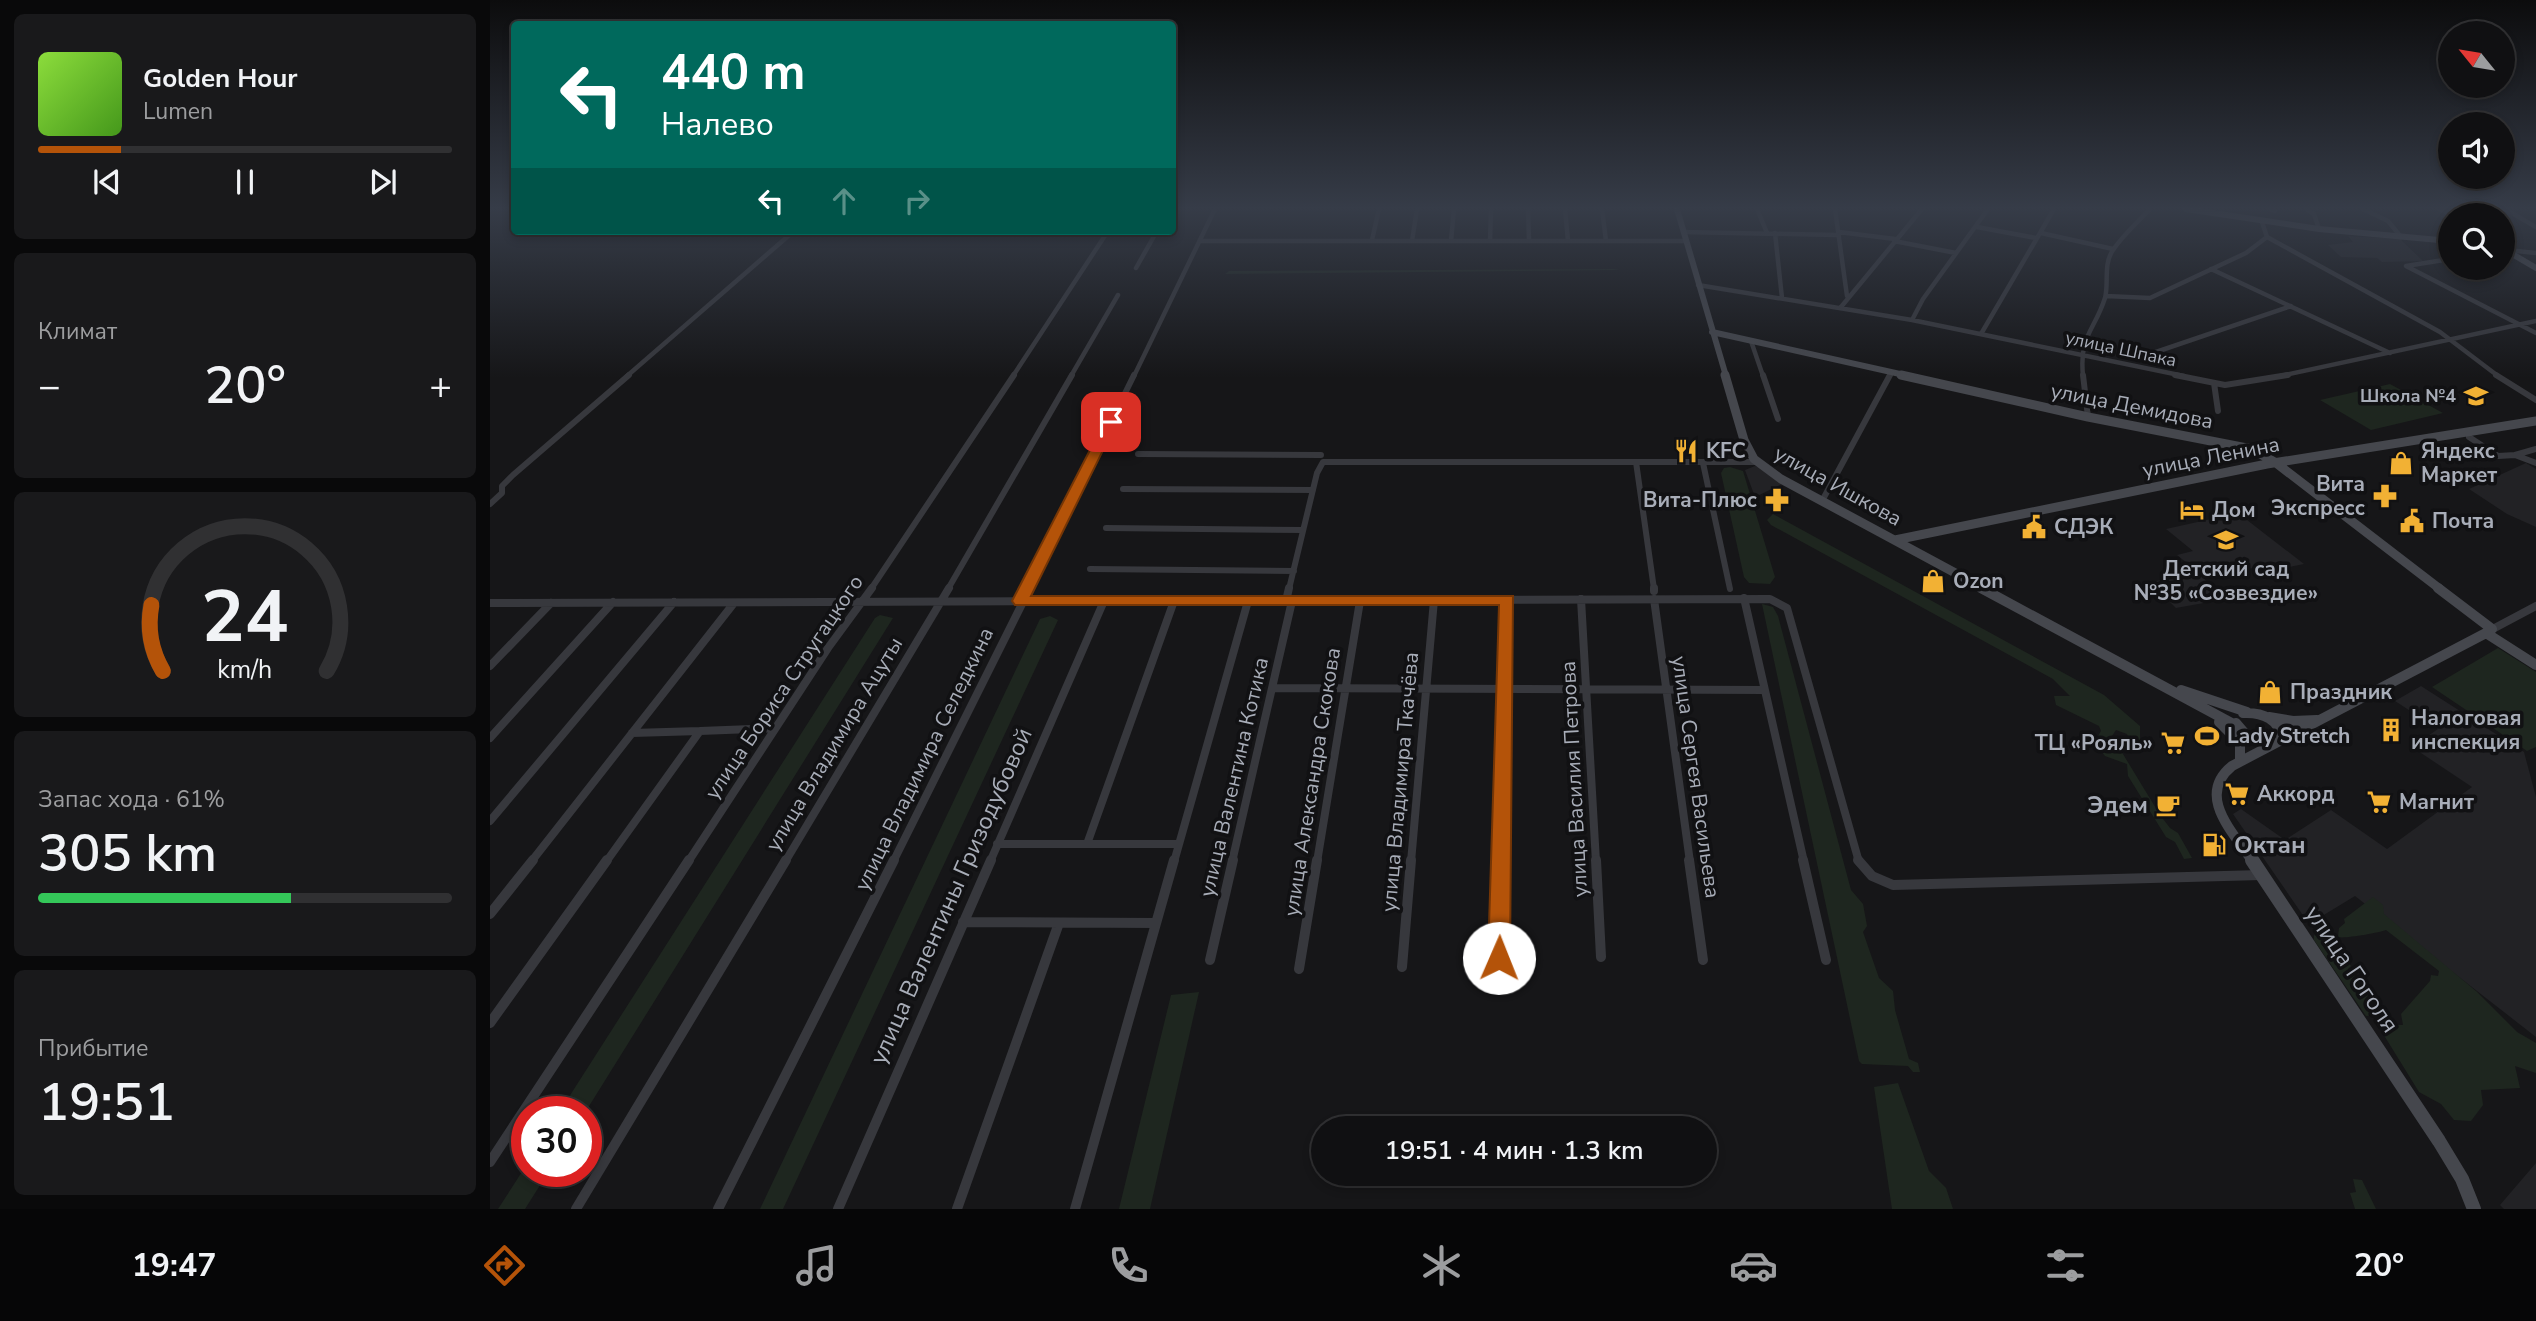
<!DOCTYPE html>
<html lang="ru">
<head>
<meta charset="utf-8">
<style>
  :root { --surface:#101012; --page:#19191b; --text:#f1f3f6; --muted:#9c9d9f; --line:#303032; --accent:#b45309 }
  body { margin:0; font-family:"Nunito Sans",sans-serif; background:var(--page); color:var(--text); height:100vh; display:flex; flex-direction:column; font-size:26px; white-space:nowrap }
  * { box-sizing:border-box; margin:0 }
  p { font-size:23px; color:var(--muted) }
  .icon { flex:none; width:38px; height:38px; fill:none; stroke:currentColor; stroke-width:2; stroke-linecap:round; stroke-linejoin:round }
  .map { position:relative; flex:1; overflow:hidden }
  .side { display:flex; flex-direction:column; gap:14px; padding:14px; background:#09090a; width:490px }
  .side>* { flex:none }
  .guide { position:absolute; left:21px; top:21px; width:665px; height:214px; border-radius:7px; box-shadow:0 4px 10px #0003,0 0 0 2px var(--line); background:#00695c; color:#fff; overflow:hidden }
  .needle { width:46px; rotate:300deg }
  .buttons { position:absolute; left:1948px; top:21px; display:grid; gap:14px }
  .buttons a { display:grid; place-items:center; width:77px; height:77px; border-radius:50%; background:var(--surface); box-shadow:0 4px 10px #0003,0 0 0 2px var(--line); font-size:35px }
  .speed { position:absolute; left:21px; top:1096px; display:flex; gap:14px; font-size:35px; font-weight:700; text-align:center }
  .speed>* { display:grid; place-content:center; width:91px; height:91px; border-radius:50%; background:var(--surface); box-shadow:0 4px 10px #0003,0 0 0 2px var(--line); line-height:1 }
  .speed .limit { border:10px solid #d22; background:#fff; color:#111 }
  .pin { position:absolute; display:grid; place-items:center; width:60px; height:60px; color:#fff; margin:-30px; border-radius:14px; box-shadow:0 4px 10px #0006 }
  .me { position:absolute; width:77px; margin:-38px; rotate:1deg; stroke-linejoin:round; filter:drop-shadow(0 0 5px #0008) }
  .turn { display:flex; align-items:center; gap:24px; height:147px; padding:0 35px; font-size:32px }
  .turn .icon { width:91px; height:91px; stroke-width:2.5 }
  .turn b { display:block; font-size:49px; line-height:60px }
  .lanes { display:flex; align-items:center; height:66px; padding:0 35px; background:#0003; justify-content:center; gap:35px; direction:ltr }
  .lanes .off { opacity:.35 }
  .big { font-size:52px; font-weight:600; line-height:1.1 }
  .side .tile { flex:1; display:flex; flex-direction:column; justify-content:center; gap:10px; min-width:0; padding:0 24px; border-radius:10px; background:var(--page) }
  .side .dial { align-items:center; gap:0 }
  .dial svg { height:182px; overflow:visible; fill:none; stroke:var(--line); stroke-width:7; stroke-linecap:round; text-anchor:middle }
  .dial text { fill:var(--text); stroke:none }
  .song { display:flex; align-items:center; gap:21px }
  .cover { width:84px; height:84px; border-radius:10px; background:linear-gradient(135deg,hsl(90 70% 55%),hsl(100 70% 35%)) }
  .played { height:7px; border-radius:4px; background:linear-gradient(90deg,var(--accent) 20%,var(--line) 20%) }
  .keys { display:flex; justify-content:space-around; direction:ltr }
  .heat { display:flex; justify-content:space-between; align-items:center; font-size:38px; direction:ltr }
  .charge { height:10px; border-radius:5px; background:linear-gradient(90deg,#34c759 61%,var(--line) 0) }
  .trip { position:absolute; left:821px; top:1116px; width:406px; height:70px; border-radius:35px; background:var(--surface); box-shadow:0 4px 10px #0003,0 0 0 2px var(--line); font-weight:600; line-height:70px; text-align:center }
  .tab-bar { display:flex; height:112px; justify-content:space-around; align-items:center; background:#060607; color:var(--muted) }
  .tab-bar .icon { width:49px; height:49px }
  .tab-bar .on { color:var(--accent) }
  .tab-bar b { font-size:32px; color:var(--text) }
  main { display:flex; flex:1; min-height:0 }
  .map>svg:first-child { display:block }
</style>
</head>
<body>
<main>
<section class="side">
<div class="tile">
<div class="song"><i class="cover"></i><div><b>Golden Hour</b><p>Lumen</p></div></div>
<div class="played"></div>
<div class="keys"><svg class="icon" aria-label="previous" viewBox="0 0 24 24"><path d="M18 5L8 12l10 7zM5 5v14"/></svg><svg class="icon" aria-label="pause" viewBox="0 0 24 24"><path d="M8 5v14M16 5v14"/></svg><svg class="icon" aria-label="next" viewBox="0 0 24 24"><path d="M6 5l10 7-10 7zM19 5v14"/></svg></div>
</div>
<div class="tile"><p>Климат</p>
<div class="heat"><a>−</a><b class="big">20°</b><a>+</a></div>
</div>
<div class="tile dial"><svg viewBox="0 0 100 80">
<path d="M14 69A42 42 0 1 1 86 69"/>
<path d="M14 69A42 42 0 0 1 9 40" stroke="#b45309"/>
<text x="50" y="56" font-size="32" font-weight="700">24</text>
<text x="50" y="72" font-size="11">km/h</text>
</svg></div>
<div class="tile"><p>Запас хода · 61%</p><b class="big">305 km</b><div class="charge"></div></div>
<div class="tile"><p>Прибытие</p><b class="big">19:51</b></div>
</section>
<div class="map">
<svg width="2046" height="1209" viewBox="0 0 2046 1209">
  <rect width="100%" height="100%" fill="#161618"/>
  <path fill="#222225" d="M1858 236 1910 239 1933 261 1892 262 1887 258 1851 257 1838 245 1863 242Z
    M2036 463 2046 469V527L2017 514 1979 489Z
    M1265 466 1269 467 1292 484 1265 497 1255 470Z
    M1748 513 1814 564 1799 567 1791 561 1726 577 1718 570 1708 572 1687 555 1703 551 1676 529Z
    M1709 574 1736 599 1686 608 1660 582Z
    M1931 686 2034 752 2046 797V1037L1865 896 1819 924 1743 814 1751 809 1795 840 1841 810 1897 849 1982 787 1922 747 1948 729 1905 701Z
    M2046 1163V1209H2014L2010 1205Z"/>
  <path fill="#1e261f" d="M1123 269 1130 270 735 274 739 271Z
    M1900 384 1953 413 1881 430 1830 400Z
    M1240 467 1253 471 1285 577 1280 584 1259 583 1254 577 1231 473 1234 468Z
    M1283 514 1614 695 1650 726V741L1659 751 1643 749 1637 734 1626 730 1622 736 1670 815 1680 828 1688 833 1702 858 1694 859 1685 842 1676 837 1638 776 1637 764 1615 756 1600 738 1608 736 1611 731 1609 726 1566 705 1564 696H1580L1563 679 1281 525 1277 520Z
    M1272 604 1283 607 1288 616 1361 890 1373 904 1377 926 1373 932 1389 978 1403 991 1405 1010 1419 1059 1428 1063 1430 1072H1423L1418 1066 1372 1064 1369 1061Z
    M390 615 403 618 96 1111H70L385 618Z
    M560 616 568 620 293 1209H270L550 619Z
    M2008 648 2046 672V747L2037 751 1942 687Z
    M1883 897 1893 905 1894 914 1986 991 2027 1032 2046 1043V1073L2025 1066 2030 1088 1991 1090 1993 1105 1981 1121 1964 1120 1951 1104 1929 1092 1887 1024 1913 1025 1911 1014 1940 981 1941 975 1948 976 1949 971 1896 930C1888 933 1853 939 1848 937L1849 928 1855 923 1854 919Z
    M1824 935 1847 946 1861 966 1858 969 1874 984 1872 986 1890 1015 1876 1016 1824 940Z
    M709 992 660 1209H629L681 995Z
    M1408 1083 1439 1171 1456 1188 1463 1209H1402L1384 1087Z
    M37 1164V1171H59L35 1209H8Z
    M1863 1179 1872 1180 1886 1209H1865L1860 1193 1866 1192Z"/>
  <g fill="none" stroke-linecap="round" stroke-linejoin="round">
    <path stroke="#37383d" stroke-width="4.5" d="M1038 209 1039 240
      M1075 209 1078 241
      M1112 209 1116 241
      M1267 209 1277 233
      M1345 209 1357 296
      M1780 209 1785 211
      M1816 209 1824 214 1829 229
      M1873 209 1898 221 1911 237
      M1949 209 1962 215
      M2015 209 2046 227
      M1772 222 1777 237 1950 332 2008 376
      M1487 227 1546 238
      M1193 232 1348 235
      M1349 232 1405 239
      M1285 233 1292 298
      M1551 233 1623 249
      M882 240 889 209
      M710 241H1195
      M922 241 927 209
      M961 241 964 209
      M1000 241 1001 209
      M1404 241 1466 253
      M2017 250 2046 253
      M1960 259 1916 266 2046 333
      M646 268 667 231
      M1721 269 1900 353
      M1208 285 1422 320 1694 376
      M1616 296 1660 298 1756 253 1777 237
      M1351 307 1432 209
      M1422 320 1433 299 1498 209
      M1491 334 1564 209
      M1261 341 1273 376
      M1663 353 1801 306
      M137 376 304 231
      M523 376 618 231
      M581 376 628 295
      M644 376 725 209
      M1399 376 1401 372
      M1593 376C1589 335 1604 332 1615 298 1619 284 1613 264 1623 250 1633 235 1648 222 1660 209
      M1790 376 2046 321"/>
    <path stroke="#37383d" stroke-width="6" d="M1273 375 1288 419
      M1593 375 1598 417
      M1685 375 1735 385 1798 375
      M2006 375 2046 400
      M1724 383 1728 411
      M1979 437 2008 456 2025 455 2046 463
      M648 454 831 455
      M2025 455 2046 449
      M1146 462 1164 589
      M1213 463 1240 589
      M633 489 823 490
      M1332 501 1400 375
      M0 504 12 493V486L23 475 139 375
      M616 528 813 530
      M600 569 804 571
      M381 589 524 375
      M458 589 582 375
      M539 589 644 375
      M799 589 827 473 833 462H1267"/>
    <path stroke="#37383d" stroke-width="8" d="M1164 588V591
      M1254 598 1314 862
      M1091 599 1106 862
      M1164 599 1200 862
      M796 601 799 588
      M0 603 1280 599 1297 608 1369 862
      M1999 631 2046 606
      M0 666 61 603
      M784 688 1274 690
      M142 733 210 731
      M0 738 123 602
      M0 821 184 602
      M507 844H689
      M597 844 684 601
      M41 862 244 603
      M116 862 210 731 285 728
      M198 862 338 648 382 588
      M295 862 459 588
      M403 862 540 588
      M500 862 614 601
      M684 862 758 601
      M742 862 802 601
      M827 862 870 601
      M921 862 944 600
      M1011 862 1017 600"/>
    <path stroke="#37383d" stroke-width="10" d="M1106 860 1111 957
      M1199 860 1213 960
      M1313 860 1336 960
      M1368 860 1382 876 1403 885 1771 875
      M0 914 43 860
      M473 922 666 923
      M1009 958 1011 860
      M720 960 743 860
      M912 967 921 860
      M809 969 827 860
      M0 1023 117 860
      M0 1162 199 860
      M86 1209 296 860
      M228 1209 404 860
      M348 1209 501 860
      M467 1209 569 923
      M585 1209 684 860"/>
    <path stroke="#45474d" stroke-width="6" d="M1187 209 1236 376
      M1696 209 1829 229 1960 241
      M2012 248 2046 268
      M1222 332 1419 376"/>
    <path stroke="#45474d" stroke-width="9" d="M1235 375 1254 440 1264 459 1291 479 1495 589
      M1411 375 1598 417 1762 449 1786 463 1950 589
      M1405 540 1777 464 2046 421"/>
    <path stroke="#45474d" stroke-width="10" d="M1491 588 1747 726 1746 737
      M1948 588 2002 629
      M1691 690 1757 712
      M1753 713C1772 712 1791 719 1792 741
      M1779 717 1803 721 1827 720
      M1729 722 1750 743V761
      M1746 723 1758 737 1783 744
      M1763 862C1744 833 1705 796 1742 766L1996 633 2046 665"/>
    <path stroke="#45474d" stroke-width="14" d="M1762 860 1949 1141 1972 1179 1984 1209"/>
  </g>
  <linearGradient id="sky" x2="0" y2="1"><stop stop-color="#0c0c0d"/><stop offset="0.55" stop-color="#363c48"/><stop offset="1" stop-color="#363c48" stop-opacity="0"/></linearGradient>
  <rect width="2046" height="378" fill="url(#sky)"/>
  <path fill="#b45309" stroke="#753606" stroke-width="2" d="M616 419 627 422 541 596H1023L1020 958 1017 964 1009 967 1001 964 998 958 1009 605H525L522 601Z"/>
  <defs>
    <g id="school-bare" transform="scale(1.89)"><path d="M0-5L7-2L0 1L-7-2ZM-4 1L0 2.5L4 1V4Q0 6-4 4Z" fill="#f2b134" stroke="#111113" stroke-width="2.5" paint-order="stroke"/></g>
    <g id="restaurant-bare" transform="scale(1.89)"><path d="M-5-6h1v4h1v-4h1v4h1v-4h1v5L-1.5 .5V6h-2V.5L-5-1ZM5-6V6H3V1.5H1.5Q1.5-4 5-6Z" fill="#f2b134" stroke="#111113" stroke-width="2.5" paint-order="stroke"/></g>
    <g id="shop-bare" transform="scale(1.89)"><path d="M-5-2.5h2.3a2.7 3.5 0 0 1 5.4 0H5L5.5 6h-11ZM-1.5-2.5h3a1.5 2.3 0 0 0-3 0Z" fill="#f2b134" stroke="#111113" stroke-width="2.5" paint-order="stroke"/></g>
    <g id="pharmacy-bare" transform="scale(1.89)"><path d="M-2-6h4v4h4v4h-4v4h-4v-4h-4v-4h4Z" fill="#f2b134" stroke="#111113" stroke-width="2.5" paint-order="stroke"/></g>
    <g id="hotel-bare" transform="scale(1.89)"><path d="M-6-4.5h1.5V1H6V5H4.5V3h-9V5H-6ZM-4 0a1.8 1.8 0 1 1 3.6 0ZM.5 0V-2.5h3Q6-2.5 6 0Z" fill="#f2b134" stroke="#111113" stroke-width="2.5" paint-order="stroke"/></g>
    <g id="civic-bare" transform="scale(1.89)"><path d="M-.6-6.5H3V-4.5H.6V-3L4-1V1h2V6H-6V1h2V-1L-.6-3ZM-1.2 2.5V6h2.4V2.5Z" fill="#f2b134" stroke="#111113" stroke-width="2.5" paint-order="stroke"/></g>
    <g id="building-bare" transform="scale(1.89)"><path d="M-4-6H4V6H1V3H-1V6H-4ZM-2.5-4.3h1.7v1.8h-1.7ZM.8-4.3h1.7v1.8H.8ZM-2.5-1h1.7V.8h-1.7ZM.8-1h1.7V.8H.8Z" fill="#f2b134" stroke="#111113" stroke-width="2.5" paint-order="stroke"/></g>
    <g id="stadium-bare" transform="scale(1.89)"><path d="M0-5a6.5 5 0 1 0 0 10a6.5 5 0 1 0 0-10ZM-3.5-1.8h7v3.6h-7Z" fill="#f2b134" stroke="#111113" stroke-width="2.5" paint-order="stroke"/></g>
    <g id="supermarket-bare" transform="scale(1.89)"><path d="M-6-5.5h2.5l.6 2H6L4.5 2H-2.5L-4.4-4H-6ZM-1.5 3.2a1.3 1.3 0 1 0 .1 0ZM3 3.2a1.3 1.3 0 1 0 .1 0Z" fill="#f2b134" stroke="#111113" stroke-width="2.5" paint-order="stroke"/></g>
    <g id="cafe-bare" transform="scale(1.89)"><path d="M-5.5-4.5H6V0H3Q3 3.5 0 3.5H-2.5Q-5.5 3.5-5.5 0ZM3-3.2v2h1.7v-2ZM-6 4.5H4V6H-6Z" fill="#f2b134" stroke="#111113" stroke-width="2.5" paint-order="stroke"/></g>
    <g id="fuel-bare" transform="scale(1.89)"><path d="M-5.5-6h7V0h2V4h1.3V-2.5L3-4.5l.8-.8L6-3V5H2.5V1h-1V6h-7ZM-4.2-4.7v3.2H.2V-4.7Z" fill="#f2b134" stroke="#111113" stroke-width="2.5" paint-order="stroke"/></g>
  </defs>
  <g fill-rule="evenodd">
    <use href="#school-bare" x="1986" y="396"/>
    <use href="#restaurant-bare" x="1196" y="451"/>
    <use href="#shop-bare" x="1911" y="463"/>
    <use href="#pharmacy-bare" x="1895" y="496"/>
    <use href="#pharmacy-bare" x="1287" y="500"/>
    <use href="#hotel-bare" x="1702" y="510"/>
    <use href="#civic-bare" x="1922" y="521"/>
    <use href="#civic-bare" x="1544" y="527"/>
    <use href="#school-bare" x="1736" y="540"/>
    <use href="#shop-bare" x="1443" y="581"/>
    <use href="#shop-bare" x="1780" y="692"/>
    <use href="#building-bare" x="1901" y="730"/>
    <use href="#stadium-bare" x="1717" y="736"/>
    <use href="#supermarket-bare" x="1683" y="743"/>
    <use href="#supermarket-bare" x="1747" y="794"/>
    <use href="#supermarket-bare" x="1889" y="802"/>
    <use href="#cafe-bare" x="1678" y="805"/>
    <use href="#fuel-bare" x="1724" y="845"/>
  </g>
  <g text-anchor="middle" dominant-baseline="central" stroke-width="7" stroke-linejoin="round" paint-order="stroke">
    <g font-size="18" fill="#a8adb8" stroke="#111113">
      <text transform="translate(1631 349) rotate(12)">улица Шпака</text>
    </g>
    <g font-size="18" font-weight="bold" fill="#a8adb8" stroke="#111113" text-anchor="end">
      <text x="1966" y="396">Школа №4</text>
    </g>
    <g font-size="21" fill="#a8adb8" stroke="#111113">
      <text transform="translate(1642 406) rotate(11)">улица Демидова</text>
      <text transform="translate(1721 457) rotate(-11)">улица Ленина</text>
      <text transform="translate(1348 486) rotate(29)">улица Ишкова</text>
      <text transform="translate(294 687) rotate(-56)">улица Бориса Стругацкого</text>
      <text transform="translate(344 744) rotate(-59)">улица Владимира Ацуты</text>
      <text transform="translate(434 759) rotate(-64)">улица Владимира Селедкина</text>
      <text transform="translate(744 777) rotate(-77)">улица Валентина Котика</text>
      <text transform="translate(1206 777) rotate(82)">улица Сергея Васильева</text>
      <text transform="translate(1084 779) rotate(-93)">улица Василия Петрова</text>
      <text transform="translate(822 782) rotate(-81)">улица Александра Скокова</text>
      <text transform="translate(910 782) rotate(-85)">улица Владимира Ткачёва</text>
    </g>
    <g font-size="21" font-weight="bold" fill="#a8adb8" stroke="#111113" text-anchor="start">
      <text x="1216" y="451">KFC</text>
      <text x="1931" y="451">Яндекс<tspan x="1931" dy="24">Маркет</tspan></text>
      <text x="1875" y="484" text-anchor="end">Вита<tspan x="1875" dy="24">Экспресс</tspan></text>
      <text x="1267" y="500" text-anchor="end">Вита-Плюс</text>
      <text x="1722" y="510">Дом</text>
      <text x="1942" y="521">Почта</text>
      <text x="1564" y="527">СДЭК</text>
      <text x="1736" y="569" text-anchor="middle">Детский сад<tspan x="1736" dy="24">№35 «Созвездие»</tspan></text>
      <text x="1463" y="581">Ozon</text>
      <text x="1800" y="692">Праздник</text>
      <text x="1921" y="718">Налоговая<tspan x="1921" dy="24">инспекция</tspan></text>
      <text x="1737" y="736">Lady Stretch</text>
      <text x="1663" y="743" text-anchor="end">ТЦ «Рояль»</text>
      <text x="1767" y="794">Аккорд</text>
      <text x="1909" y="802">Магнит</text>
    </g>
    <g font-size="24" font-weight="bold" fill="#a8adb8" stroke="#111113" text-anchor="end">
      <text x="1658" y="805">Эдем</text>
      <text x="1744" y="845" text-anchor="start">Октан</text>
    </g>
    <g font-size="24" fill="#a8adb8" stroke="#111113">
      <text transform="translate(461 896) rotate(-66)">улица Валентины Гризодубовой</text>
      <text transform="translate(1862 969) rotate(56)">улица Гоголя</text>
    </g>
  </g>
</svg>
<div class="buttons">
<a><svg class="needle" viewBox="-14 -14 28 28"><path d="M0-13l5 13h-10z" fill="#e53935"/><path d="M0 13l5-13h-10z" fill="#9c9d9f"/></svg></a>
<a><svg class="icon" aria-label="sound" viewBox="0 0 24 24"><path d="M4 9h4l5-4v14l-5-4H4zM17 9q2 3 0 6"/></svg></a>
<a><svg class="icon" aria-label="search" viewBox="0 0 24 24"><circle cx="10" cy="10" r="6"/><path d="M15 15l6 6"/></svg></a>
</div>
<div class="speed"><div class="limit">30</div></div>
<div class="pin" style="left:621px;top:422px;background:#d93025"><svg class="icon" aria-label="arrive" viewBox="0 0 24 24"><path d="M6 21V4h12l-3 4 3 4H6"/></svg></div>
<svg class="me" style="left:1009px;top:958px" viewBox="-20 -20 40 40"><circle r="19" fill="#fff"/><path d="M0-13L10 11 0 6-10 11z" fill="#b45309"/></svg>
<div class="trip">19:51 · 4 мин · 1.3 km</div>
<div class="guide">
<div class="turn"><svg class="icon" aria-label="left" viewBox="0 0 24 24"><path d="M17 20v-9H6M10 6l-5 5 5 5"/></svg><div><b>440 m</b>Налево</div></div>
<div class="lanes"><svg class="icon" aria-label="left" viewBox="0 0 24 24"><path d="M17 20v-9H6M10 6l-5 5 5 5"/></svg><svg class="icon off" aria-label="ahead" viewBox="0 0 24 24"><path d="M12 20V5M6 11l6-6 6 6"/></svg><svg class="icon off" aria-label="right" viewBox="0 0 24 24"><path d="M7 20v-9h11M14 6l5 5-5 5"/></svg></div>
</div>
</div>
</main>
<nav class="tab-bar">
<b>19:47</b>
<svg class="icon on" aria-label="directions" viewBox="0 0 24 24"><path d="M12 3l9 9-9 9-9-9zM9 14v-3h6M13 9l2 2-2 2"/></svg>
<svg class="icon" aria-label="music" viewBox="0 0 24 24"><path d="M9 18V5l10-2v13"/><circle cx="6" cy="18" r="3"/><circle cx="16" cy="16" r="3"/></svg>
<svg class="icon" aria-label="phone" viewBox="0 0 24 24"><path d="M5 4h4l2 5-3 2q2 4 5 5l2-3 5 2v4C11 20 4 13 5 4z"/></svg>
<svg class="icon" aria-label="climate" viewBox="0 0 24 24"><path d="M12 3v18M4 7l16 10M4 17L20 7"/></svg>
<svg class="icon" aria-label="car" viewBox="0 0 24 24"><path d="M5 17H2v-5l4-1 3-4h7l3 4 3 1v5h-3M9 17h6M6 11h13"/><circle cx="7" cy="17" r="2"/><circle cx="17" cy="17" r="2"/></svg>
<svg class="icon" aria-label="filters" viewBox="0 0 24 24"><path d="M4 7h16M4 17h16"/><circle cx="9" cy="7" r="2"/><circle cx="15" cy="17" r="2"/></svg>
<b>20°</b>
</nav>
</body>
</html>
